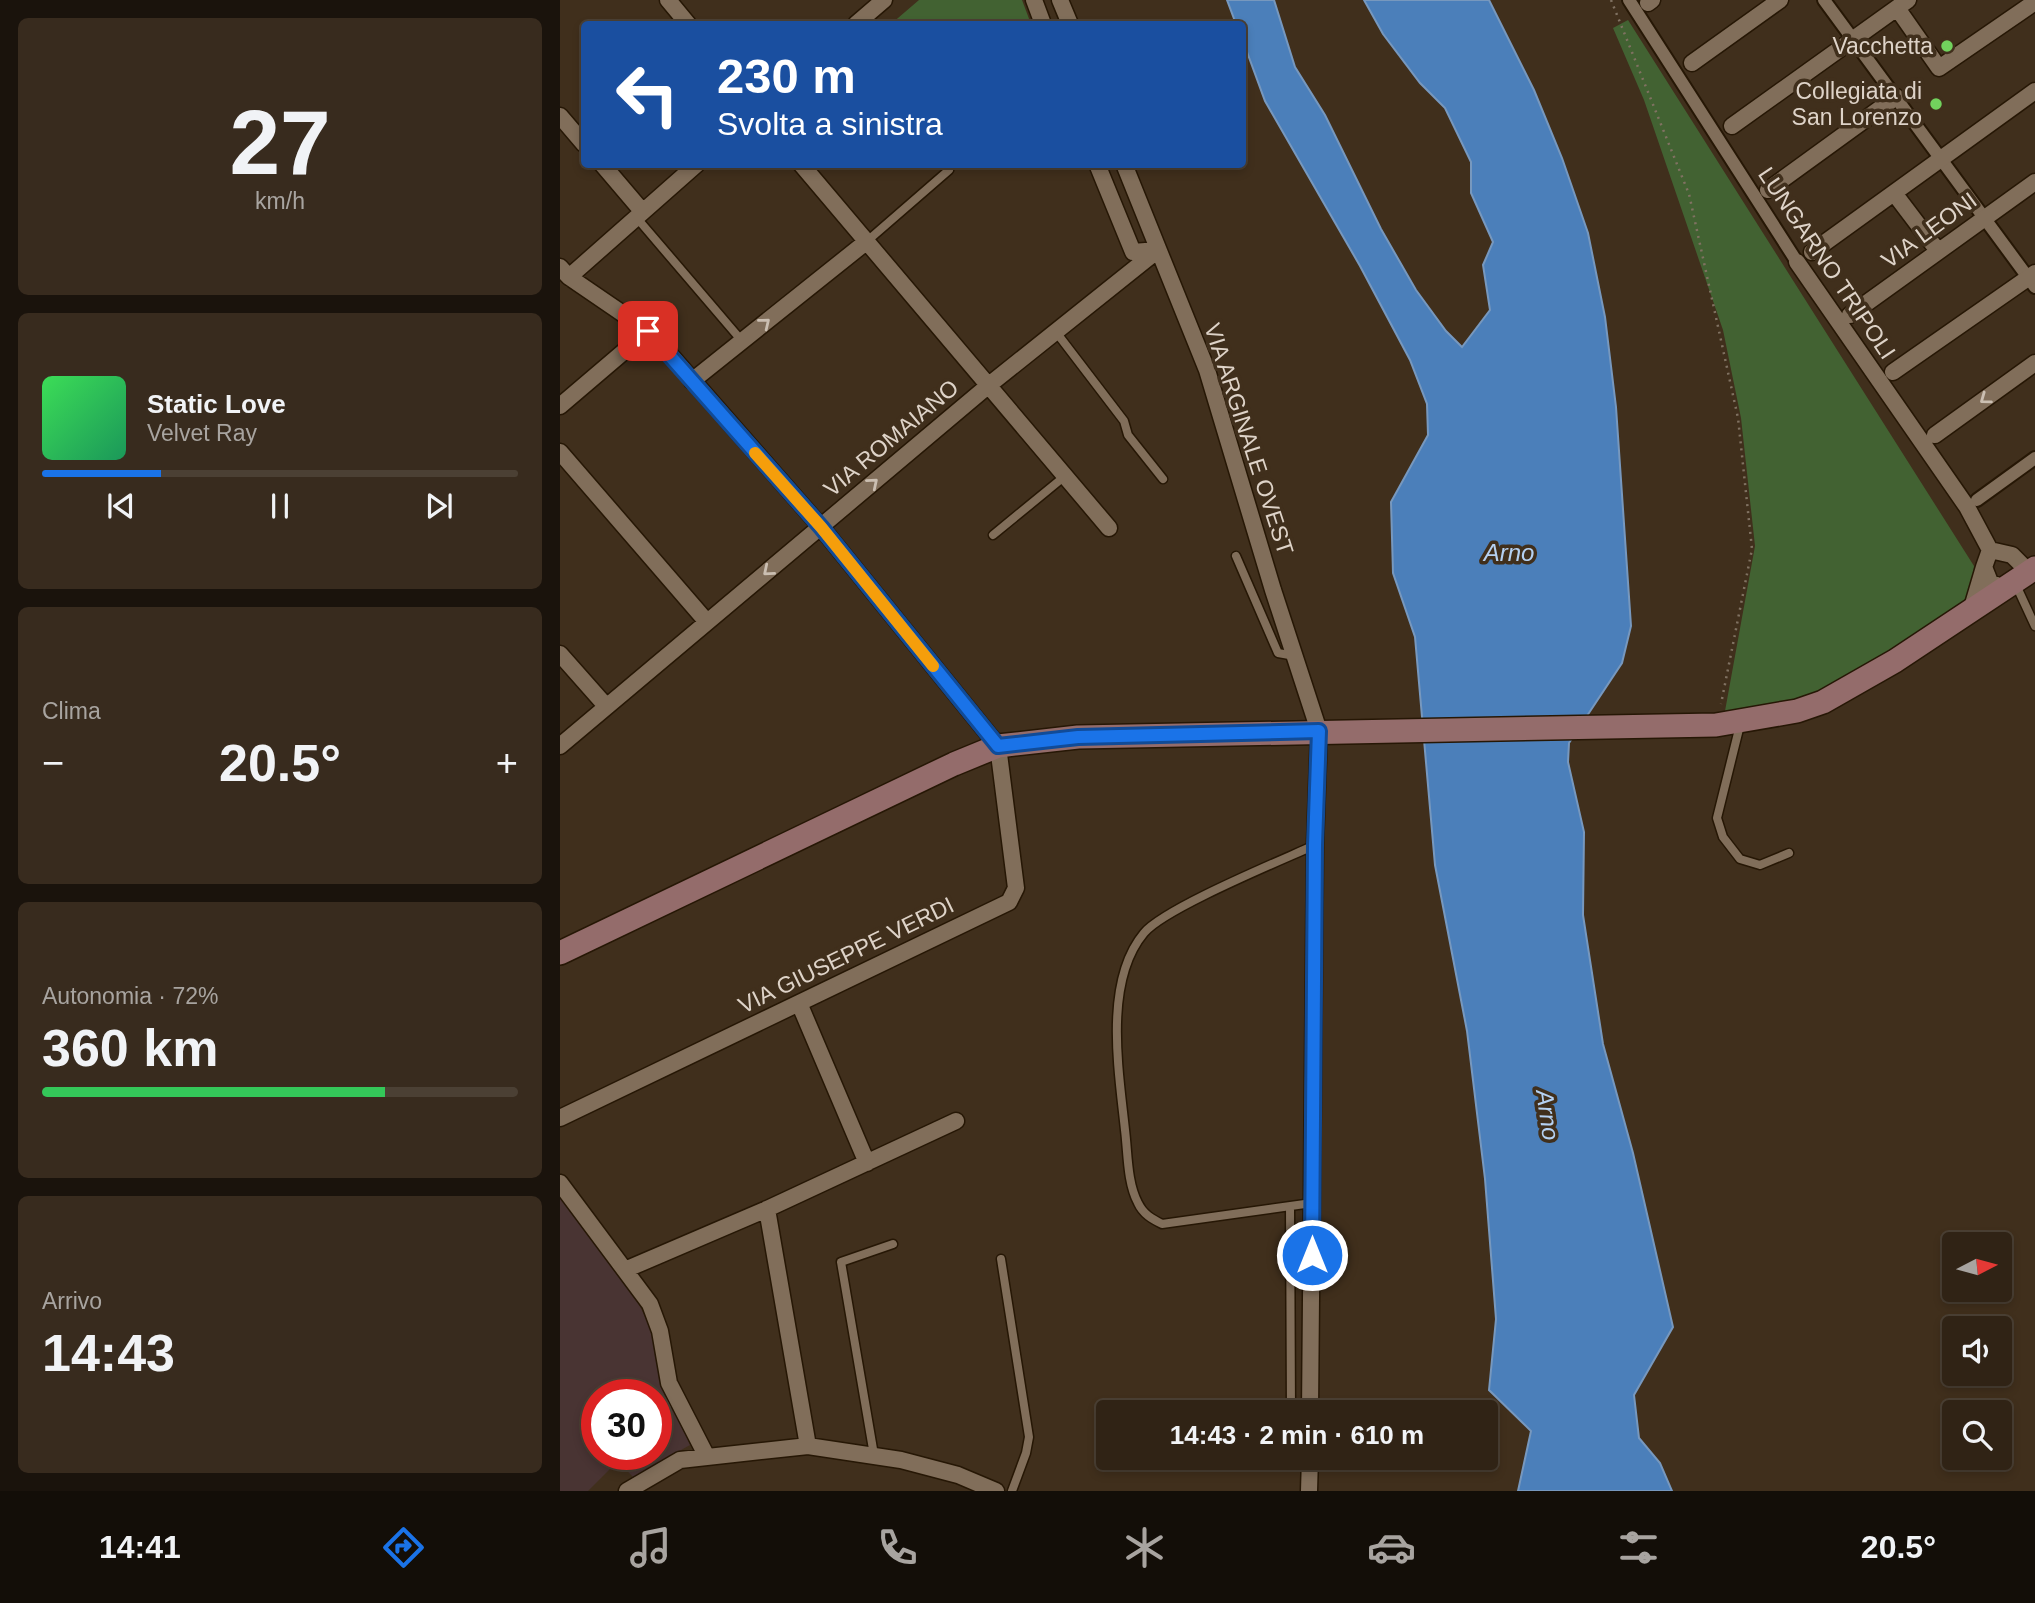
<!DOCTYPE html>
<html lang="it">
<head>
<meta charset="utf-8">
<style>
  :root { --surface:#302315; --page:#382b1e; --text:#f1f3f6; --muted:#a8a4a0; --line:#4b4034; --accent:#1a73e8 }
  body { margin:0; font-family:Arial,sans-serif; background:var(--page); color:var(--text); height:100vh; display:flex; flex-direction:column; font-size:26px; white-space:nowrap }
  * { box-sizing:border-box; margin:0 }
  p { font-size:23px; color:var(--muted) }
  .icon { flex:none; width:38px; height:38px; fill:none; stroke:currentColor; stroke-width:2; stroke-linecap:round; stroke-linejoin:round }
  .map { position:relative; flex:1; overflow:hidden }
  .side { display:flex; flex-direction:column; gap:18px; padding:18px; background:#1a130c; width:560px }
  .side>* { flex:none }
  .guide { position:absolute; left:21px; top:21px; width:665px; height:147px; border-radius:7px; box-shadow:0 4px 10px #0003,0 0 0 2px var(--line); background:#1a4fa0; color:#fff; overflow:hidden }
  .needle { width:46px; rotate:84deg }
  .buttons { position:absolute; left:1382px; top:1232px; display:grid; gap:14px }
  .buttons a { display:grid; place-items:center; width:70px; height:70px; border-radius:7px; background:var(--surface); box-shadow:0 4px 10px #0003,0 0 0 2px var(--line); font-size:35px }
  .speed { position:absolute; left:21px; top:1379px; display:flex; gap:14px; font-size:35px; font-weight:700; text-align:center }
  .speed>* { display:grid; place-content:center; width:91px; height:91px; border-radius:50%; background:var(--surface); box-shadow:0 4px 10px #0003,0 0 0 2px var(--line); line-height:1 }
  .speed .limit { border:10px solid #d22; background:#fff; color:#111 }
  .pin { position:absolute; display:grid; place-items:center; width:60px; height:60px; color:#fff; margin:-30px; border-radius:14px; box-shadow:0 4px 10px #0006 }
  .me { position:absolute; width:77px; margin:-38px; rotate:0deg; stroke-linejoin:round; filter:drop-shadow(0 0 5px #0008) }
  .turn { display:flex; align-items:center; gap:24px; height:147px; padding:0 21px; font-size:32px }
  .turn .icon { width:91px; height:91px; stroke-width:2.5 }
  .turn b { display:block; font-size:49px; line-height:60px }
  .big { font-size:52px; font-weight:700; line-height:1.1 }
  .side .card { flex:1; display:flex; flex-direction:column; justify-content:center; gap:10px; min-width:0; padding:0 24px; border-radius:10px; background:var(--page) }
  .side .dial { align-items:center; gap:0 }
  .dial b { font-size:91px; line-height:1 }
  .song { display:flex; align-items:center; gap:21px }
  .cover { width:84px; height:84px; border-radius:10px; background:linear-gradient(135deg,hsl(130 70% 55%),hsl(150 70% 35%)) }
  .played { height:7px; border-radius:4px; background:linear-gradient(90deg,var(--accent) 25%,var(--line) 25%) }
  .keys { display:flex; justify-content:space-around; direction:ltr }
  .heat { display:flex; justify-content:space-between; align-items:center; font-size:38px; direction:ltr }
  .charge { height:10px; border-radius:5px; background:linear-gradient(90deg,#34c759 72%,var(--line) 0) }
  .trip { position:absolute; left:536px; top:1400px; width:402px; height:70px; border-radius:7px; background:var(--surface); box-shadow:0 4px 10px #0003,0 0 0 2px var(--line); font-weight:700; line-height:70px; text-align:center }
  .menu { display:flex; height:112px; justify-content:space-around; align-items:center; background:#130e08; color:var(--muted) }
  .menu .icon { width:49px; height:49px }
  .menu .on { color:var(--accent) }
  .menu b { font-size:32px; color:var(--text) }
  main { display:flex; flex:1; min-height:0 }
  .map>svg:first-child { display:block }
</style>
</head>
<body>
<main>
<section class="side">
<div class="card dial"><b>27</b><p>km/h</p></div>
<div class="card">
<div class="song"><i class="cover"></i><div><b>Static Love</b><p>Velvet Ray</p></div></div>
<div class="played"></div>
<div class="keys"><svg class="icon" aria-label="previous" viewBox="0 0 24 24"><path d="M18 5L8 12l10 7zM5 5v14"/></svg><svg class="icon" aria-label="pause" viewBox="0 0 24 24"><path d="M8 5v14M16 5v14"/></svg><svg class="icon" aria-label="next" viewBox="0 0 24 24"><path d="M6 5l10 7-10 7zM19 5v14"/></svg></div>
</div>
<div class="card"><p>Clima</p>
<div class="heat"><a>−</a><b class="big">20.5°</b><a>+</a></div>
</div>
<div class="card"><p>Autonomia · 72%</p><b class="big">360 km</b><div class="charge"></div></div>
<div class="card"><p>Arrivo</p><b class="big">14:43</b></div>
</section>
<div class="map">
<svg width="1475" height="1491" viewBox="0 0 1475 1491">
  <rect width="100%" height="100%" fill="#402f1c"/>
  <path fill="#493433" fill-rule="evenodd" d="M0 1192 75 1296 97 1342 111 1403 130 1445 73 1477 58 1461 28 1491H0ZM37 1395H96V1454H37Z"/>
  <path fill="#426232" d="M359 0H462L471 24H331Z
    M1068 20 1414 566 1409 612 1257 700 1165 711 1195 546 1181 418 1163 330 1084 100 1053 28Z"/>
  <path fill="#4b7fba" stroke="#7798be" stroke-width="2" d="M667 0H714L735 67 765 115 821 229 856 290 886 331 902 347 930 310 923 265 933 242 911 193V162L885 108 860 83 823 34 804 0H929L974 90 1002 158 1028 233 1045 317 1056 407 1071 626 1062 663 1009 743 1008 762 1024 832 1023 915 1043 1044 1073 1153 1113 1327 1074 1395 1079 1438 1100 1463 1112 1491H958L971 1431 929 1390 936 1319 925 1179 907 1031 875 865 855 637 833 573 831 502 868 435 867 404 850 360 800 266 705 101 683 41 682 24H676Z"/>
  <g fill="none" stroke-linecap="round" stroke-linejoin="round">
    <g stroke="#261705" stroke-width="11">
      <path id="service" d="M76 217 182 341
        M306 242 389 170 386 164
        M496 332 564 421 568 435 603 479
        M433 535 505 476
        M676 556 718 653 735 656
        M1456 585 1475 626
        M1180 725 1157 818 1163 837 1180 859 1200 865 1229 853
        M752 1203 602 1224C592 1219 583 1214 578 1203 567 1182 568 1154 565 1130 559 1072 543 982 584 933 605 908 720 861 755 845
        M730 1206 731 1412
        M441 1259 469 1437 466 1453 452 1491
        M314 1455 281 1262 333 1244"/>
    </g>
    <g stroke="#261705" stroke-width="16">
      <path id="pedestrian" d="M1069 0 1237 262
        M1264 0 1475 287
        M1417 500 1475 458"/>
    </g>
    <g stroke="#261705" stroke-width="19">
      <path id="minor" d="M108 0 128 24
        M474 0 483 24
        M500 0 510 24
        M1088 3 1092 0
        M1337 8 1379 68 1475 2
        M296 24 324 0
        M1132 63 1220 0
        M0 116 24 144
        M1172 126 1348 0
        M42 164 82 211
        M241 164 549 528
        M537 164 573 252 598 250
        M564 164 647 370 713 590 759 731 755 845 750 1412
        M1208 190 1336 97
        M1334 193 1378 251
        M1252 252 1475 91
        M1237 262 1407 507 1430 550
        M0 267 9 277 88 331 114 359 261 527 438 746 456 888 449 902 0 1118
        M9 277 137 164
        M1290 315 1475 182
        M1333 372 1475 273
        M132 381 306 242
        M0 406 88 331
        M1375 435 1475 363
        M0 452 147 622
        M1430 550 1424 567 1430 582 1445 589
        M1430 550 1452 555 1469 572
        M1411 611 1424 567
        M0 654 46 706
        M0 746 429 385 598 250
        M239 1003 307 1163
        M0 1183 90 1304 100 1331 109 1383 146 1455
        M207 1209 248 1446
        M67 1269 207 1209 396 1121
        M67 1491 120 1460 248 1446 341 1460 398 1475 436 1491
        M749 1491 750 1458"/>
    </g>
    <g stroke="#261705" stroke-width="26">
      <path id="secondary" d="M0 953 394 764 438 746 518 737 1156 725 1237 711 1263 702 1335 661 1475 568"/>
    </g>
    <path stroke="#807262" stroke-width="2.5" stroke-dasharray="2 5" stroke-linecap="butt" d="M1051 0 1129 194 1178 418 1192 549 1161 704"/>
    <use href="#service" stroke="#816e5a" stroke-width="8"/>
    <use href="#pedestrian" stroke="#816e5a" stroke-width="12"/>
    <use href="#minor" stroke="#816e5a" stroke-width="16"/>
    <use href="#secondary" stroke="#946c6b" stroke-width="23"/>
  </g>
  <defs><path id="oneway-chevron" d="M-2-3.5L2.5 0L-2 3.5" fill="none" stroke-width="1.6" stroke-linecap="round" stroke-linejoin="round" transform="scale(1.75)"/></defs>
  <g stroke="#cbbfb2">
    <use href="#oneway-chevron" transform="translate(205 323) rotate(-39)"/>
    <use href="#oneway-chevron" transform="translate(1425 399) rotate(144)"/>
    <use href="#oneway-chevron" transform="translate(313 483) rotate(-40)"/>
    <use href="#oneway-chevron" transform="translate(208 571) rotate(140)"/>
  </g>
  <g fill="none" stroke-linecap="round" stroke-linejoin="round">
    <g stroke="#114b97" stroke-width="18">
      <path id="route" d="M88 331 261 527 438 746 518 737 759 731 755 845 752 1255"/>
    </g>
    <use href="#route" stroke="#1a73e8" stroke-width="12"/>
    <path stroke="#f59e0b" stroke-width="12" d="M195 453 261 527 373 666"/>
  </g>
  <g fill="#72d25d" stroke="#402f1c" stroke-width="2.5">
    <circle cx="1387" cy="46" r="7"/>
    <circle cx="1376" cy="104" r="7"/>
  </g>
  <g text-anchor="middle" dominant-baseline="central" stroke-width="7" stroke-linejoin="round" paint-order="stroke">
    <g font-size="23" fill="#ded3c8" stroke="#402f1c" text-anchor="end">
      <text x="1373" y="46">Vacchetta</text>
      <text x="1362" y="91">Collegiata di<tspan x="1362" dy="26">San Lorenzo</tspan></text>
    </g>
    <g font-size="23" fill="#ded3c8" stroke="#402f1c">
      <text transform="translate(1369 230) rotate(-36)">VIA LEONI</text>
      <text transform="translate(1267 263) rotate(56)">LUNGARNO TRIPOLI</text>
      <text transform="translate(331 438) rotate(-40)">VIA ROMAIANO</text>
      <text transform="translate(689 439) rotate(72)">VIA ARGINALE OVEST</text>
      <text transform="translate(286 955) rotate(-26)">VIA GIUSEPPE VERDI</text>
    </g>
    <g font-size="24" font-style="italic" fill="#b5d1f2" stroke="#402f1c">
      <text x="949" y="552">Arno</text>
      <text transform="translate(988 1115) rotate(82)">Arno</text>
    </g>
  </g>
</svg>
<div class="buttons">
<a><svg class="needle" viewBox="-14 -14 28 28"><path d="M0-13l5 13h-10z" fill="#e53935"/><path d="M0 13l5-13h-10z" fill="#a8a4a0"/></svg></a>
<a><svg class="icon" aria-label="sound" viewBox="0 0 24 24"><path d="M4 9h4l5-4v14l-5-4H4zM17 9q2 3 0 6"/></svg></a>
<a><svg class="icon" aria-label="search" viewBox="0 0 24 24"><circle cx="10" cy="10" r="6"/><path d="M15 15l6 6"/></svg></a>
</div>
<div class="speed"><div class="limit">30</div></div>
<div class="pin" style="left:88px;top:331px;background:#d93025"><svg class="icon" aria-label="arrive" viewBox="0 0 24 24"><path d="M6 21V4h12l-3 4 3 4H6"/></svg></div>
<svg class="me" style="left:752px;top:1255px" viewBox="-20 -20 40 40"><circle r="17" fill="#1a73e8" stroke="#fff" stroke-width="3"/><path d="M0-11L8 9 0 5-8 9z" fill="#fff"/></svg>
<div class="trip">14:43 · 2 min · 610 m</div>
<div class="guide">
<div class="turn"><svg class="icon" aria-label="left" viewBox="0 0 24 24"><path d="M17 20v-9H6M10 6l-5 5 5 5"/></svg><div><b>230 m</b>Svolta a sinistra</div></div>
</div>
</div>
</main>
<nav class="menu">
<b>14:41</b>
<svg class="icon on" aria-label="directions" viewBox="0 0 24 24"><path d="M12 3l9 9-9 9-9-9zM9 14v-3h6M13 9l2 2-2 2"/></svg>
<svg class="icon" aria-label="music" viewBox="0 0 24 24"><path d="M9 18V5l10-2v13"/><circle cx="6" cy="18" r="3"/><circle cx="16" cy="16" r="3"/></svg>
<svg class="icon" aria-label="phone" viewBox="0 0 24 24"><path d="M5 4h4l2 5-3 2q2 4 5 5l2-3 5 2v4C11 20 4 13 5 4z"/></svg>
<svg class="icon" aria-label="climate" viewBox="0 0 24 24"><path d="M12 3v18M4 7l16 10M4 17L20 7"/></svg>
<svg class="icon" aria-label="car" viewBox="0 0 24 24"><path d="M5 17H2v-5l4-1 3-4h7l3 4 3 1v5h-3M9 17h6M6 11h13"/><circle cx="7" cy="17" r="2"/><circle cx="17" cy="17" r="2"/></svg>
<svg class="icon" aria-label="filters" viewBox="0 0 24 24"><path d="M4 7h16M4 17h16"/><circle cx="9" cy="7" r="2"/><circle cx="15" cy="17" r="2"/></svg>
<b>20.5°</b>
</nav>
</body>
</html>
